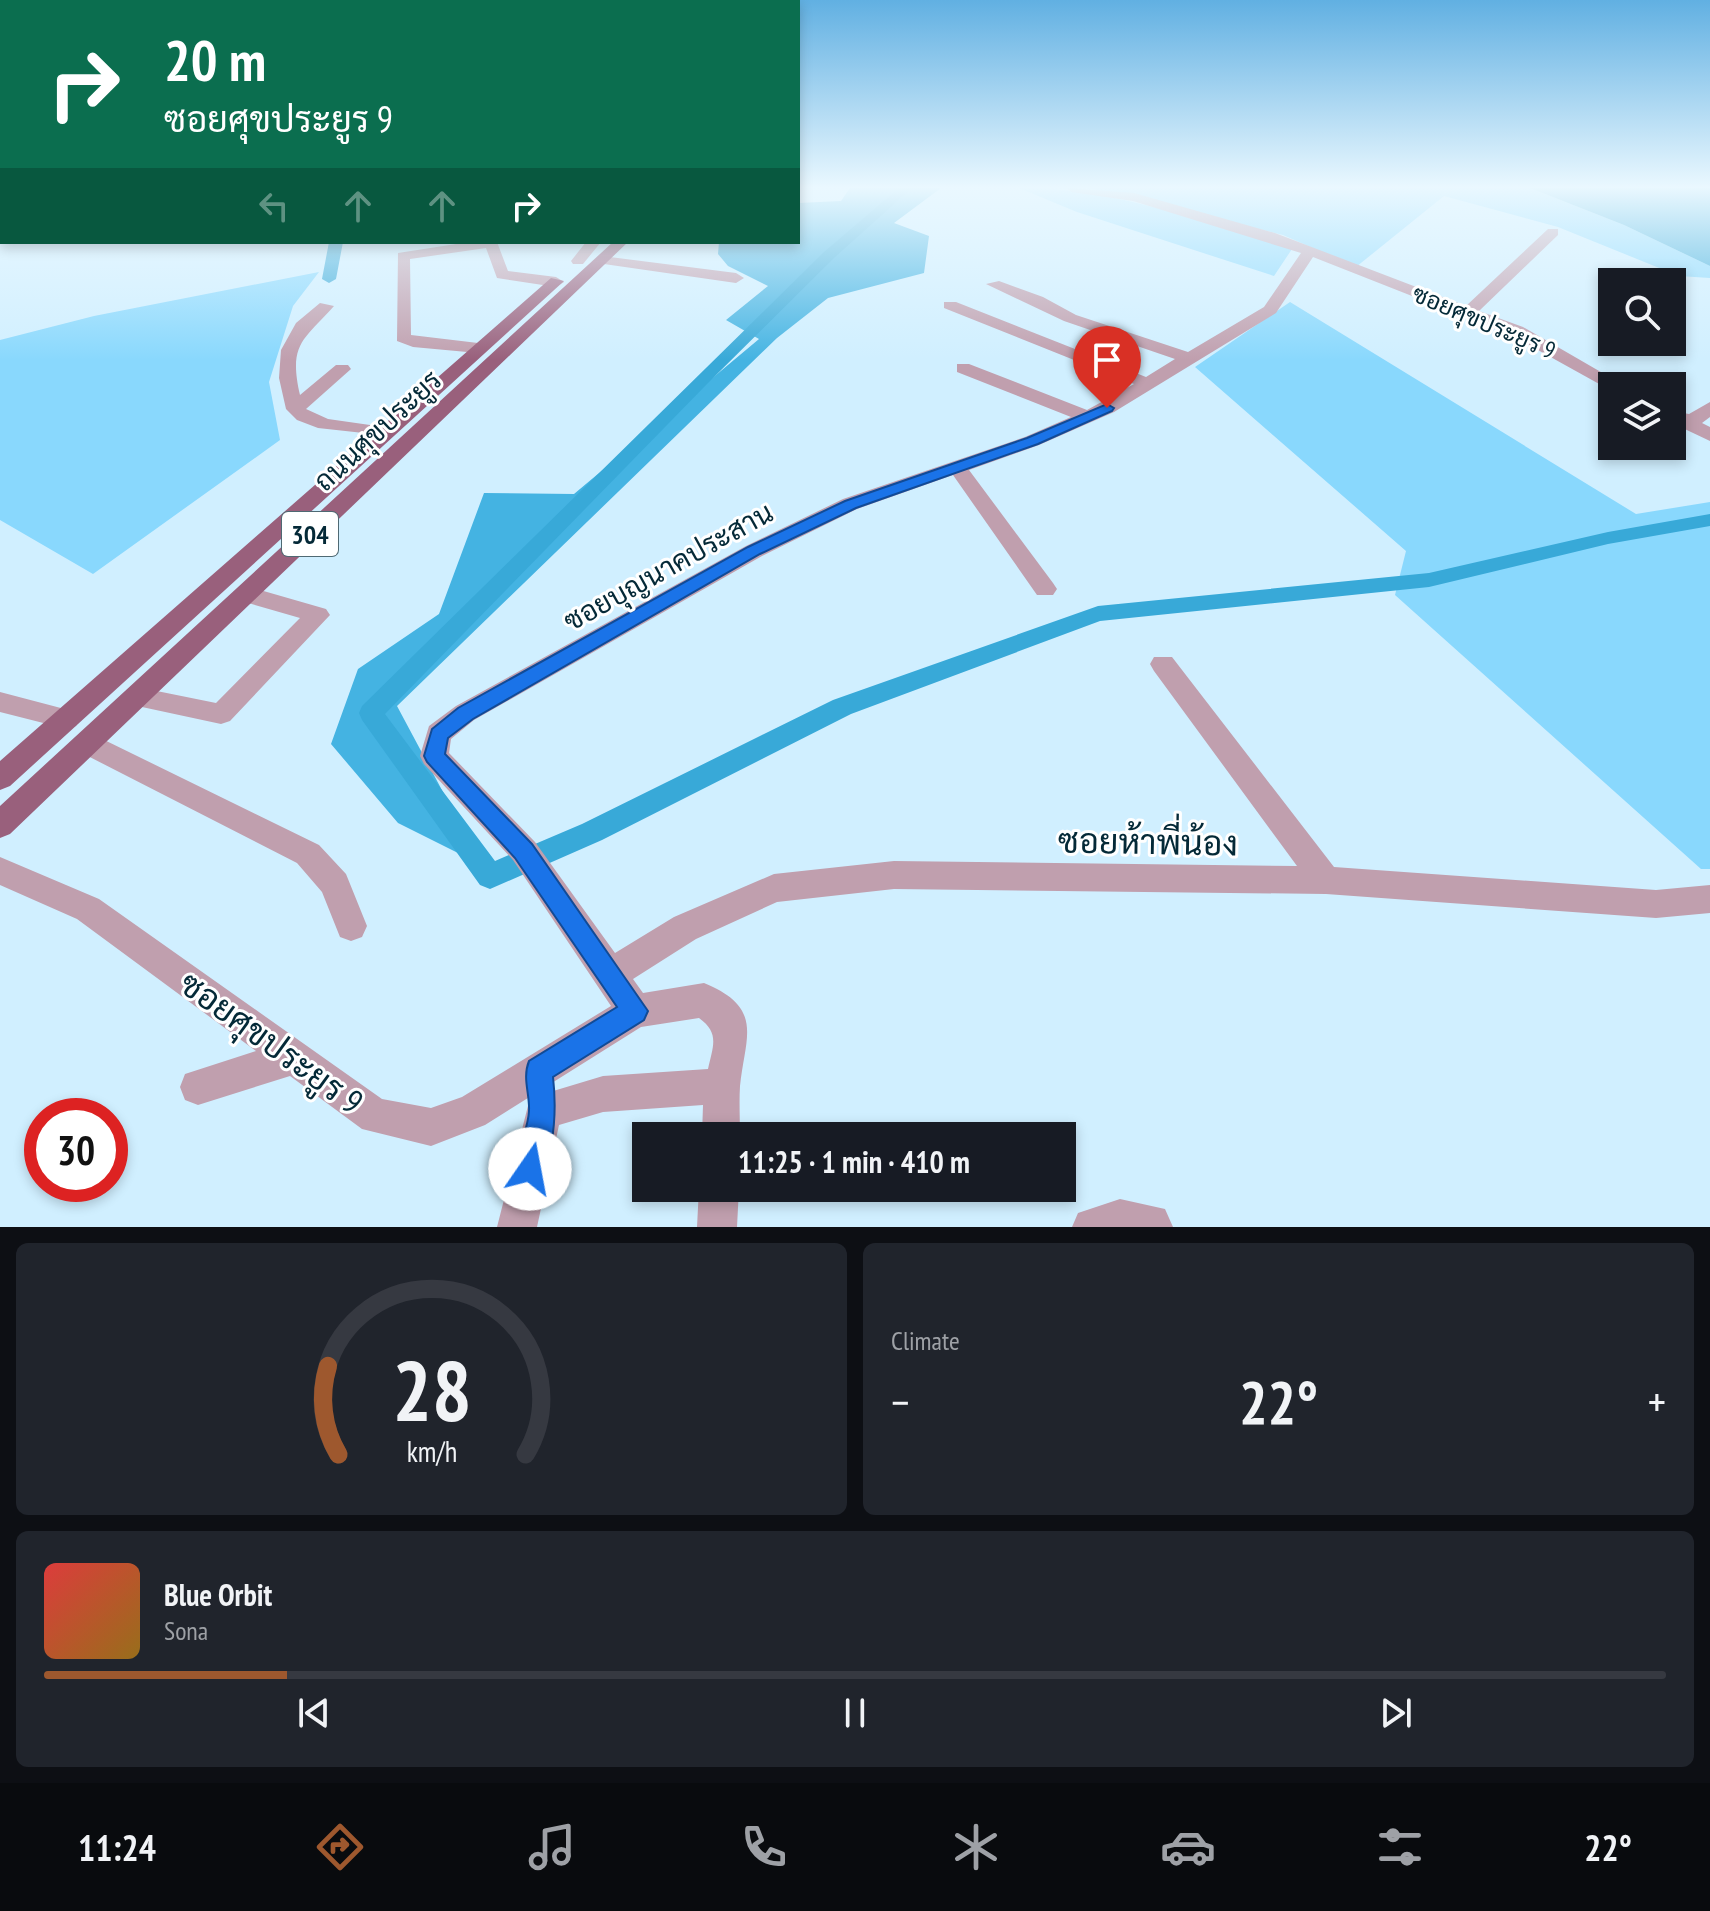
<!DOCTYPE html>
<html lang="en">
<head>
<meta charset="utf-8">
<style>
  :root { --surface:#171b24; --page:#20242c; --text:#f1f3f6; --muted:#9ea1a6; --line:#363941; --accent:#9e582e }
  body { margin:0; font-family:"PT Sans Narrow",Sarabun,sans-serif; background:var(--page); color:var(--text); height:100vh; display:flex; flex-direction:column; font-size:30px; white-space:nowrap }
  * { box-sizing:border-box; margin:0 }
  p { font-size:26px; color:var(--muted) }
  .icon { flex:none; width:44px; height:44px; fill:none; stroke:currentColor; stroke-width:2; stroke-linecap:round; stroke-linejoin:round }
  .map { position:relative; height:1227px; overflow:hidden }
  .side { display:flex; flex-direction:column; gap:16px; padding:16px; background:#0d0f14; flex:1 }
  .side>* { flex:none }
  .banner { position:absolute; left:0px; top:0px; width:800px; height:244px; box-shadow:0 4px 12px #0003; background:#0b6e4f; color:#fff; overflow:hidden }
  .fabs { position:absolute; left:1598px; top:268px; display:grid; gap:16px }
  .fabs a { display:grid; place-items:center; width:88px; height:88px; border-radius:0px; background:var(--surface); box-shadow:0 4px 12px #0003; font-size:40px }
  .speed { position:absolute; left:24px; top:1098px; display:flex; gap:16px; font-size:40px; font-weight:700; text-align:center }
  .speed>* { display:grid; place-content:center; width:104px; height:104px; border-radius:50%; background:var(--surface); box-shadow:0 4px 12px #0003; line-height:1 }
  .speed .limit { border:12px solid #d22; background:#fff; color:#111 }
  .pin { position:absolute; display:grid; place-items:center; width:68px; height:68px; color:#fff; margin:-82px -34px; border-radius:50% 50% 50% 0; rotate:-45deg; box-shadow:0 0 8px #0007 }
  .pin .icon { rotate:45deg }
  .me { position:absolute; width:88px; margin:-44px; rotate:12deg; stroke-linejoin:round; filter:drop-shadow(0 0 6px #0008) }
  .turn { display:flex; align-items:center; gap:28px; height:168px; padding:0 32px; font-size:36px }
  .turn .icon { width:104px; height:104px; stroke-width:2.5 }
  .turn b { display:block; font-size:56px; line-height:68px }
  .lanes { display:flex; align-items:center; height:76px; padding:0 32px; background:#0003; justify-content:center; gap:40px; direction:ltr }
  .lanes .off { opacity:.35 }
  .big { font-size:60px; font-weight:600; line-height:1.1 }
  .side .card { flex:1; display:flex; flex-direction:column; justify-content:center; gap:12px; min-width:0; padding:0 28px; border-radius:12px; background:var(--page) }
  .side .dial { align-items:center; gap:0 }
  .dial svg { height:208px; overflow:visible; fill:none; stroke:var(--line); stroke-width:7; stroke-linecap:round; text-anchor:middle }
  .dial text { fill:var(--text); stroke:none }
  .song { display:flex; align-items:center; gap:24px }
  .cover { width:96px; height:96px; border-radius:12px; background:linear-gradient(135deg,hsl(0 70% 55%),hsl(40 70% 35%)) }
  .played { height:8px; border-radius:4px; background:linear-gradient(90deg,var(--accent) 15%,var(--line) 15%) }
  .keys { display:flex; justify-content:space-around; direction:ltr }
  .heat { display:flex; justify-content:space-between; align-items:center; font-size:44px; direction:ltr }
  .side .tiles { flex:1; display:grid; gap:16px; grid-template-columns:1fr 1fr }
  .card:last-child { grid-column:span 2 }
  .trip { position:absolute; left:632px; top:1122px; width:444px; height:80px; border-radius:0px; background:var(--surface); box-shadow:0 4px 12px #0003; font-weight:600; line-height:80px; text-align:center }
  .tabs { display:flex; height:128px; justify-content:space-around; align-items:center; background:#090b0e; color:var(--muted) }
  .tabs .icon { width:56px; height:56px }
  .tabs .on { color:var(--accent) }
  .tabs b { font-size:36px; color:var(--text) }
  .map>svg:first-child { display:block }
</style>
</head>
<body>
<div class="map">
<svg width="1710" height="1227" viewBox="0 0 1710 1227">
  <rect width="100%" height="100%" fill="#d0efff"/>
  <path fill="#89d8fd" d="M1019 188C1114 188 1202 221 1292 249L1274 276 1077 212Z
    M1090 188H1530L1624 225 1710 266V278L1679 276 1558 227 1444 196 1356 267 1283 235Z
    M319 272 293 306 269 382 280 440 93 574 0 520V340L94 316Z
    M1290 302 1636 514 1710 502V869H1701L1395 595 1406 551 1195 367Z"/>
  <path fill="#44b3e2" d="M850 188H941L894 223 929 236 924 273 828 298 777 338 397 706 482 865 398 823 331 744 358 669 439 614 484 493 574 494 759 339 726 320 768 286 728 266 718 254 719 242H798V203L841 201Z"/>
  <path fill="#38a9d8" d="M1530 188H1710V266L1624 225Z"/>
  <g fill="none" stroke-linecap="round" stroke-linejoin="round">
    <path fill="#38a9d8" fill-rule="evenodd" d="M899 188H912L834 258 708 383 385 714 495 861 582 824 833 700 1098 606 1429 573 1608 532 1710 514V526L1608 544 1429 587 1100 621 851 714 602 840 490 889 480 885 362 720 359 713 362 706 824 252Z
      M329 242H343L336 279 329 283 322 279Z"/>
    <path fill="#c09fae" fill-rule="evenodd" d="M1066 188 1134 193 1275 233 1466 306 1548 229H1558V235L1479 311 1523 327 1625 386H1612L1610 390 1511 335 1313 257 1276 313 1114 412 1039 445 969 470 1053 583 1057 589 1053 595H1037L953 475 857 509 762 556 474 720 451 739 449 753 535 842 615 953 674 917 774 874 894 861 1297 866 1154 671 1150 664 1154 657H1172L1334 867 1656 890 1710 885V913L1656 918 1326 894 894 889 777 902 696 939 633 979 643 993 704 983C765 1008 745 1037 740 1086 739 1102 740 1120 740 1136H702L703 1105 603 1112 559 1125 537 1227H497L530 1098 603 1076 708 1069C713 1046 720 1033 699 1018L641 1027 485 1125 431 1146 362 1129 290 1076 198 1105 185 1100 180 1087 185 1074 256 1051 77 919 0 885V857L99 899 382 1099 431 1108 462 1097 611 1006 513 860 424 764 420 756 429 726 456 706 746 546 843 499 1025 437 1071 417 957 372V364H969L1087 410 1134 384 944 308V302H956L1146 377 1175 359 1064 321 986 284 999 281 1043 297 1076 315 1188 352 1264 307 1301 253 1133 201 1072 192Z
      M469 242H497L508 271 556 277 564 282 556 287 497 278 486 248 410 259 411 335 478 343 487 348 478 353 413 347 397 341 398 253Z
      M586 242H601L583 264H573L571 261Z
      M602 256 736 273 744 278 736 283 597 263V257Z
      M320 303 334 306C304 340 288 343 300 395L336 365H348L351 369 306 409 328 419 391 428 394 432 391 436 318 428 297 420 286 409 279 378 281 350 296 323Z
      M1710 402V417L1702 423 1710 427V441L1672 423V411L1689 414Z
      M246 586 326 609 330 615 230 721 221 724 128 704 124 697 128 690 137 687 216 703 300 618 238 600 234 594Z
      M0 692 76 712 80 719 76 726 67 729 0 712Z
      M88 732 319 845 346 874 367 926 362 937 351 941 340 937 322 892 297 863 78 751 74 743 78 735Z
      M699 1188H739L737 1227H697Z
      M1120 1199 1165 1209 1173 1227H1072L1078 1213Z"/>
    <path fill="#99607c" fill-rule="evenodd" d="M613 242H628L10 834 0 838V806Z
      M551 278 564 281 10 786 0 790V761Z"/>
  </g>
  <linearGradient id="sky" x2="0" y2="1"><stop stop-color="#61b0e2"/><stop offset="0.52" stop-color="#eaf8ff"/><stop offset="1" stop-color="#eaf8ff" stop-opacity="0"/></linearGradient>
  <rect width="1710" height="360" fill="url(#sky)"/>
  <path fill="#1a73e8" stroke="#114b97" stroke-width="2" d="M1107 404 1114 408 1112 411 1038 444 856 508 760 554 473 719 448 738 445 754 532 844 648 1011 644 1020 553 1077C557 1112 554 1147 541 1180L530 1184 520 1180C511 1158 528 1134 529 1111 530 1094 522 1078 529 1061L617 1007 515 858 427 762 424 756 432 729 458 708 748 547 845 501 1027 438Z"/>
  <g text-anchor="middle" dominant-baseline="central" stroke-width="6" stroke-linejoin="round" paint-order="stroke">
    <g font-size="24" fill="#042937" stroke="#fff">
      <text transform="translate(1484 322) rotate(23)">ซอยศุขประยูร 9</text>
    </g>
    <rect fill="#fff" stroke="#4f6973" stroke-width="2" x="282" y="512" width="56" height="44" rx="6"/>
    <g font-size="26" font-weight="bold" fill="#042937">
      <text x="310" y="534">304</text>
    </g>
    <g font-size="28" fill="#042937" stroke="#fff">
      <text transform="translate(377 430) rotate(-43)">ถนนศุขประยูร</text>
      <text transform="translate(668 566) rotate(-29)">ซอยบุญนาคประสาน</text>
    </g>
    <g font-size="34" fill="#042937" stroke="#fff">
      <text transform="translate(1148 841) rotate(1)">ซอยห้าพี่น้อง</text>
      <text transform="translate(272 1042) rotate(36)">ซอยศุขประยูร 9</text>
    </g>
  </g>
</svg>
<div class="fabs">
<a><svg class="icon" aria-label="search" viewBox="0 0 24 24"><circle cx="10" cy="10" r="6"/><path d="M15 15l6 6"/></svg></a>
<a><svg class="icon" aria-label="layers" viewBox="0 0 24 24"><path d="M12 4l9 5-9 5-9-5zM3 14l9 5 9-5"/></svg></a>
</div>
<div class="speed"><div class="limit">30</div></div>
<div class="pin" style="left:1107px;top:408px;background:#d93025"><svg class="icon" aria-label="arrive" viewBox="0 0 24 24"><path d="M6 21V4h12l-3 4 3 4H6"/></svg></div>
<svg class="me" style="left:530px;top:1169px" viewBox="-20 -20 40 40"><circle r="19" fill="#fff"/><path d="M0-13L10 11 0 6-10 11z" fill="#1a73e8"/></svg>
<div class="trip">11:25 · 1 min · 410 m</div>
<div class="banner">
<div class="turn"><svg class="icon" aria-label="right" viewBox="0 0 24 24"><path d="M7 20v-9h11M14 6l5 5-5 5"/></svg><div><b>20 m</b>ซอยศุขประยูร 9</div></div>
<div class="lanes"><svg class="icon off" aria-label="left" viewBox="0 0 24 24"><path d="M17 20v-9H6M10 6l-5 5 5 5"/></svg><svg class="icon off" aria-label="ahead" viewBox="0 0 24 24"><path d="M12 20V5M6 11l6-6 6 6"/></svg><svg class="icon off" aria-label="ahead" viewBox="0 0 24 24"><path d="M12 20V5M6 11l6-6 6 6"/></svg><svg class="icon" aria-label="right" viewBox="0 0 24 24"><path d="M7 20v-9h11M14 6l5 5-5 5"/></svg></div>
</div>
</div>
<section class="side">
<div class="tiles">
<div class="card dial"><svg viewBox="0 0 100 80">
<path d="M14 69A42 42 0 1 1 86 69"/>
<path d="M14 69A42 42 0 0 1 10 35" stroke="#9e582e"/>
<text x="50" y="56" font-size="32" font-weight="700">28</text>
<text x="50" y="72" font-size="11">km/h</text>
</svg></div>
<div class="card"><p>Climate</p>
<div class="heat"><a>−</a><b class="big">22°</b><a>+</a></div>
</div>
<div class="card">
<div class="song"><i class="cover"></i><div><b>Blue Orbit</b><p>Sona</p></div></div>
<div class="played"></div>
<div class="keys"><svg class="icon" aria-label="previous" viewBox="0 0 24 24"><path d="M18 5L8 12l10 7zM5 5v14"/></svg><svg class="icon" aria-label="pause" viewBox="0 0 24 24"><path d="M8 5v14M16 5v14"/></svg><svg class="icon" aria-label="next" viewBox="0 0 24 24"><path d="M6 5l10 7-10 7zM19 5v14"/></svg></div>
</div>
</div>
</section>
<nav class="tabs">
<b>11:24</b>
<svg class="icon on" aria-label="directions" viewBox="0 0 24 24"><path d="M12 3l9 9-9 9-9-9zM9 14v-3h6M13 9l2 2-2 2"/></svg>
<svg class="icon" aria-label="music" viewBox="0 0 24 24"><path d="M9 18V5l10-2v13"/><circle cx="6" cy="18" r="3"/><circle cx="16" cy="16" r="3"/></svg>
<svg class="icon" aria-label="phone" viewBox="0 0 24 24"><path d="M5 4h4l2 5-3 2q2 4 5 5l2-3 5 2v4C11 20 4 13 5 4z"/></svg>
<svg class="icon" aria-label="climate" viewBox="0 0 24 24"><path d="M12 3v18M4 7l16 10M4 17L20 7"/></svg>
<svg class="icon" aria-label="car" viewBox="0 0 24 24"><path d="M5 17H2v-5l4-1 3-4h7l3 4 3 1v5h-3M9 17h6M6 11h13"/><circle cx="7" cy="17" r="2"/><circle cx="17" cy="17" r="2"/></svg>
<svg class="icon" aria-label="filters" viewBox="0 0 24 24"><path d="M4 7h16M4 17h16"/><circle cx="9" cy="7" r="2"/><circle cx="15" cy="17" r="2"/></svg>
<b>22°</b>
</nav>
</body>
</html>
